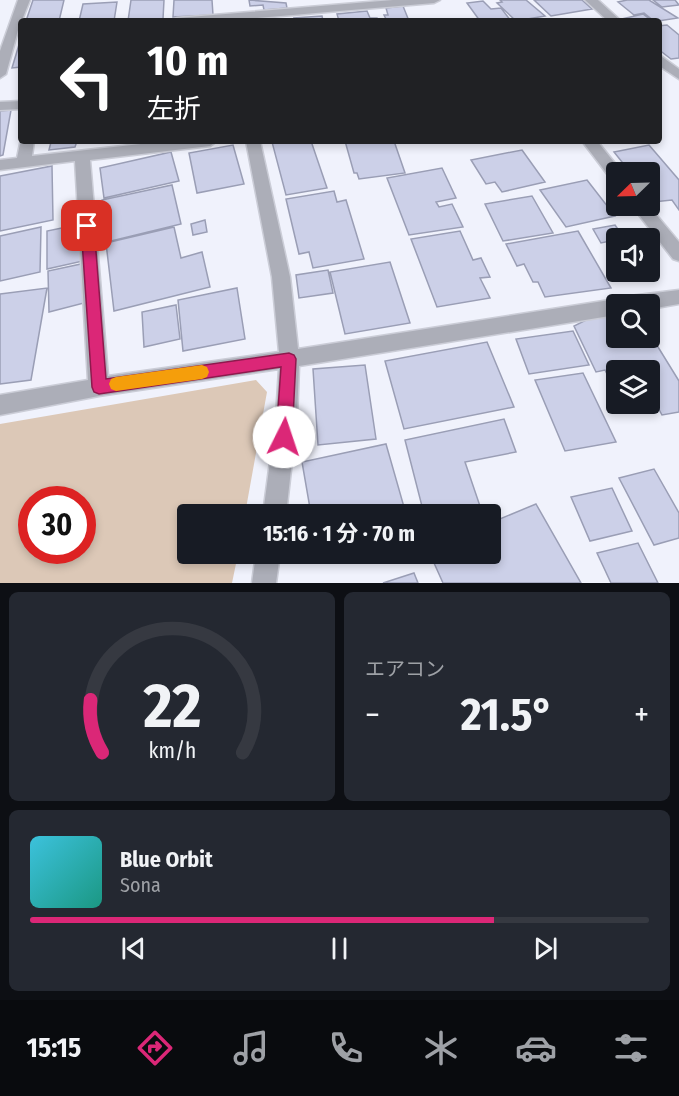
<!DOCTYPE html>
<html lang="ja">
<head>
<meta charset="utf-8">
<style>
  :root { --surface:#171b24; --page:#242831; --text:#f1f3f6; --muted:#9ea1a6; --line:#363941; --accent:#db2777 }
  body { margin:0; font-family:"Fira Sans Condensed","Noto Sans JP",sans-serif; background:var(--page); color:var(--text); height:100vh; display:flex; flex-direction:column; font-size:22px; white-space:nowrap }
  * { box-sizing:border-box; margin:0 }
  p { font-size:20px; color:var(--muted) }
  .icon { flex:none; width:33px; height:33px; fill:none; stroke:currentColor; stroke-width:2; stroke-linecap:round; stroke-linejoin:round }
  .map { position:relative; height:583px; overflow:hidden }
  .drawer { display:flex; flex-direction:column; gap:9px; padding:9px; background:#0d0f14; flex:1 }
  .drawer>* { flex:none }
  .top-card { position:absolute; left:18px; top:18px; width:644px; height:126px; border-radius:6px; box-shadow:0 3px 9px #0003; background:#202124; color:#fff; overflow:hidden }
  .needle { width:39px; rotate:247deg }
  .fabs { position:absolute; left:606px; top:162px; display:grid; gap:12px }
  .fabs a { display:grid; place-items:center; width:54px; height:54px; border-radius:6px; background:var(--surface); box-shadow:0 3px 9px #0003; font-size:30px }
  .speed { position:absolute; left:18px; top:486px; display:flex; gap:12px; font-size:30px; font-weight:700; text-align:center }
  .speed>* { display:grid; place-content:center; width:78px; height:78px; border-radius:50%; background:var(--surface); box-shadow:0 3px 9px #0003; line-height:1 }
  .speed .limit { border:9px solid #d22; background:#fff; color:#111 }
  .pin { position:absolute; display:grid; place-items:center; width:51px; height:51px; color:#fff; margin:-26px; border-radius:12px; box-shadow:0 3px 9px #0006 }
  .me { position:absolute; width:66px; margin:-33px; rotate:4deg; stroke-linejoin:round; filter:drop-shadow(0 0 4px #0008) }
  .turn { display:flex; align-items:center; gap:21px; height:126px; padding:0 30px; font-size:27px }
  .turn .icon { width:78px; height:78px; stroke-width:2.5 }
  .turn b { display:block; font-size:42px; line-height:51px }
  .big { font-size:45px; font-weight:700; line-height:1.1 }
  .drawer .tile { flex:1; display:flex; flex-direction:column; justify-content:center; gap:9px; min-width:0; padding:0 21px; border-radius:9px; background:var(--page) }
  .drawer .dial { align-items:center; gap:0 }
  .dial svg { height:156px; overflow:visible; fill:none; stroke:var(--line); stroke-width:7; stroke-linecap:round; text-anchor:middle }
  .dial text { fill:var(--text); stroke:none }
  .song { display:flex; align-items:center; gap:18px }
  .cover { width:72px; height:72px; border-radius:9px; background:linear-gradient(135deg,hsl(190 70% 55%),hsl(170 70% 35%)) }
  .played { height:6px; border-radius:3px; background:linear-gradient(90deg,var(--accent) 75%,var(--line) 75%) }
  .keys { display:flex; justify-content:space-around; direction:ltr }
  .heat { display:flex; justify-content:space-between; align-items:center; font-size:33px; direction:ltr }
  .drawer .tiles { flex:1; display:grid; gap:9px; grid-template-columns:1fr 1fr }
  .tile:last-child { grid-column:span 2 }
  .trip { position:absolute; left:177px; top:504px; width:324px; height:60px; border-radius:6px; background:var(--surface); box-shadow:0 3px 9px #0003; font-weight:700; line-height:60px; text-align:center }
  .tabs { display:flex; height:96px; justify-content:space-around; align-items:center; background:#090b0e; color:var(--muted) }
  .tabs .icon { width:42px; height:42px }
  .tabs .selected { color:var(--accent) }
  .tabs b { font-size:27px; color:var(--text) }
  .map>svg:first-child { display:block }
</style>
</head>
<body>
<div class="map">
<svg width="679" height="583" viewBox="0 0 679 583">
  <rect width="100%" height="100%" fill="#f0f2fc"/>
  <path fill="#dcc8b7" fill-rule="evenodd" d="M256 380 267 392 245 514H188V554H238L232 583H0V424ZM32 500H82V550H32Z"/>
  <path fill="#ccd0e8" stroke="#9a9eb5" stroke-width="1.5" d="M33 0H64L59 21H26Z
    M131 0H164L163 19 128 21Z
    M174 0H212L213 15 173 17Z
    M249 0 286 3 287 8 264 10 263 5 250 6Z
    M500 0H526L545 16 516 21 497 3 502 2Z
    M534 0H582L592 9 551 16Z
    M627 0H649L678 18 658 21H654L644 13 634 15 618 2Z
    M653 0H675L679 5 662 7Z
    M483 1 491 9 501 8 511 21H480L467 3Z
    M117 2 114 21H79L83 4Z
    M403 6 409 21H387L384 15H388L386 8Z
    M367 11 370 18H377L378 21H339L337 14Z
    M643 14 652 21H624L622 19Z
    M322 16 323 21H295L294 18Z
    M667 25 679 35V58L671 59 658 49V26Z
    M21 38V67L12 68Z
    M11 110 3 155 0 156V111Z
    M77 141 75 147 49 150 51 142Z
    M281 141H311L327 188 286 195 272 142Z
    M345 141H394L405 173 359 179 357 173H354Z
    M233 145 244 184 197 193 189 153Z
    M649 145 679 180V210L672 200 653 202 650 197V172H630L614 152Z
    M522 150 545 182 502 192 495 182 486 184 471 160Z
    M171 152 179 181 104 198 100 168Z
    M52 166 53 220 0 231V176Z
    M442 168 456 198 436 202 439 207 452 204 463 227 409 235 387 178Z
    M587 180 615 216 566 227 540 190Z
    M172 185 181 224 107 242 102 200Z
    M334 191 337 202 346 200 364 259 313 268 309 252 299 254 286 199Z
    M532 196 553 233 503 241 485 204Z
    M205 220 207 232 193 235 191 224Z
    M81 224 83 261 47 269V231Z
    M615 225 624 238 601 243 593 229Z
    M41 227 40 272 0 281V236Z
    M174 227 181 258 202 252 210 287 114 311 106 243Z
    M460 231 473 260 481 258 490 277 480 278 490 298 437 307 411 239Z
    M578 231 611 288 545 297 538 282H533L524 264 517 266 506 244Z
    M390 262 410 323 345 334 330 272Z
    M81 264 84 303 49 312 48 271Z
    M328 270 333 293 299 298 296 275Z
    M47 288 31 380 0 384V294Z
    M237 288 245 339 183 351 178 300Z
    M176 305 180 339 144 347 142 312Z
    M616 314V338H650V334L679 381V412L662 415 650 393V370H616V392L605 370 596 372 574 326 590 318Z
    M573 331 589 365 529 374 516 339Z
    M487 342 514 407 404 429 385 361Z
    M365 365 376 439 318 445 313 369Z
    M583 373 616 442 565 451 535 380Z
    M504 419 516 452 465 462 482 512 424 514 405 440Z
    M386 444 406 514H311L302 462Z
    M654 469 679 513V538L654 545 619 478Z
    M612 488 632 531 590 541 571 497Z
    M536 504 581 583H443L430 554H490V523Z
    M638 543 658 583H611L597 553Z
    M414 573 418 583H383Z"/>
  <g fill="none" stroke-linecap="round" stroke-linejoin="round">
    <g stroke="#cbcdd7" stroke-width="3">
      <path id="street" d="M18 0H30L18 30 6 74 0 78V51Z
        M393 0H440L434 3 220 21H171L177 18Z
        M585 0H598L621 21H608Z
        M658 54 679 69V79L658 65Z
        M21 101V109L0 110V102Z
        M21 139V141H34L32 156 168 141H217L210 146 90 160 108 376 279 352 272 277 246 141H260L290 277 298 349 616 299 622 302 630 296 679 290V304L650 309V304H616V315L299 366 297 417 286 514H263L276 417 279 369 99 396 0 415V395L88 380 75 161 0 170V160L17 158Z
        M582 141H597L622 172H616V180L611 179Z
        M632 206H649L679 242V261L673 259Z
        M256 554H280L276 583H252Z"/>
    </g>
    <use href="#street" fill="#acaeb8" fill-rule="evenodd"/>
  </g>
  <path fill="#db2777" stroke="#8e194d" stroke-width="1.5" d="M87 221 94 226 106 379 289 353 294 355 296 359 292 437 290 443 284 445 278 443 276 437 281 367 99 394 94 392 92 387 81 226Z"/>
  <path fill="#f59e0b" d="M202 365 207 367 209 372 207 377 202 379 116 391 111 389 109 384 111 379 116 377Z"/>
</svg>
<div class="fabs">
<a><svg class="needle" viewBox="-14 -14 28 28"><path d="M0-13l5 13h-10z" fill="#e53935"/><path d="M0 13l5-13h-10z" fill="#9ea1a6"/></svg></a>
<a><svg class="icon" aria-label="sound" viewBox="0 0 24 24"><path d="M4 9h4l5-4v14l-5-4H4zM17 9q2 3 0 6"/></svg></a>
<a><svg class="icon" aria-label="search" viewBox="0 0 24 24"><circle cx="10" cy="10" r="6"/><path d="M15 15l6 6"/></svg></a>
<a><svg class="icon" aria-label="layers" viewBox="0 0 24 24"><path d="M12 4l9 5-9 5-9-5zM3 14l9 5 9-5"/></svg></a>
</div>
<div class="speed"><div class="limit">30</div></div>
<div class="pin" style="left:87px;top:226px;background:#d93025"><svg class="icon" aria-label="arrive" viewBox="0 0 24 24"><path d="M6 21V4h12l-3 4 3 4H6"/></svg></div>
<svg class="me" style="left:284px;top:437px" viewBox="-20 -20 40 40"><circle r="19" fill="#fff"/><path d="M0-13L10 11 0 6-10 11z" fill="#db2777"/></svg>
<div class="trip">15:16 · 1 分 · 70 m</div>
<div class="top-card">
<div class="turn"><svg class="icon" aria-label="left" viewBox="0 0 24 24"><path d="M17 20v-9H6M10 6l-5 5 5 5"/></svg><div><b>10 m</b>左折</div></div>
</div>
</div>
<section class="drawer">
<div class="tiles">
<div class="tile dial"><svg viewBox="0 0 100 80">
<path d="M14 69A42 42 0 1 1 86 69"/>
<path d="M14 69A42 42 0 0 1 8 42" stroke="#db2777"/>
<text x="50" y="56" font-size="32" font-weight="700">22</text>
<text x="50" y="72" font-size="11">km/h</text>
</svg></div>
<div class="tile"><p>エアコン</p>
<div class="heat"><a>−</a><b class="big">21.5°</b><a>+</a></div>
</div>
<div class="tile">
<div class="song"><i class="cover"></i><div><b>Blue Orbit</b><p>Sona</p></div></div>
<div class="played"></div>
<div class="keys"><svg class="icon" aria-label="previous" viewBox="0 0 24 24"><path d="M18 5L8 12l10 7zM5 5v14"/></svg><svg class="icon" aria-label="pause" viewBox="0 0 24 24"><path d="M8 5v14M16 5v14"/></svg><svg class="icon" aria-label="next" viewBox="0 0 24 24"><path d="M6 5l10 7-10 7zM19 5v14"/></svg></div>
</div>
</div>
</section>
<nav class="tabs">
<b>15:15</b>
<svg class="icon selected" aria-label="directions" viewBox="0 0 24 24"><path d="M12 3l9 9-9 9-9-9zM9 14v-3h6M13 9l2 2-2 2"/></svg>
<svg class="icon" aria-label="music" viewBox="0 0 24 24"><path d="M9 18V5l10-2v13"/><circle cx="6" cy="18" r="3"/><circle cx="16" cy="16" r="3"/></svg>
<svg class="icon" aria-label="phone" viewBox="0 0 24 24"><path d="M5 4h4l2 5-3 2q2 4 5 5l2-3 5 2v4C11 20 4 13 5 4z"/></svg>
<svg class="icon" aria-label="climate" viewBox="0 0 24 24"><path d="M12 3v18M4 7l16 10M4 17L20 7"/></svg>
<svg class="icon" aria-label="car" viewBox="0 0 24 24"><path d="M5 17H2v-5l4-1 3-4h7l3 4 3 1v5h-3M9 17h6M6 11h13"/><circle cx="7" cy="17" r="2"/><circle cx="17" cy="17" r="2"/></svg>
<svg class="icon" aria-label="filters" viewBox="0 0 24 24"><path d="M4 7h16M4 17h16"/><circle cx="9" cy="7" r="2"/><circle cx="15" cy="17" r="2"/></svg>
</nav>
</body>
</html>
